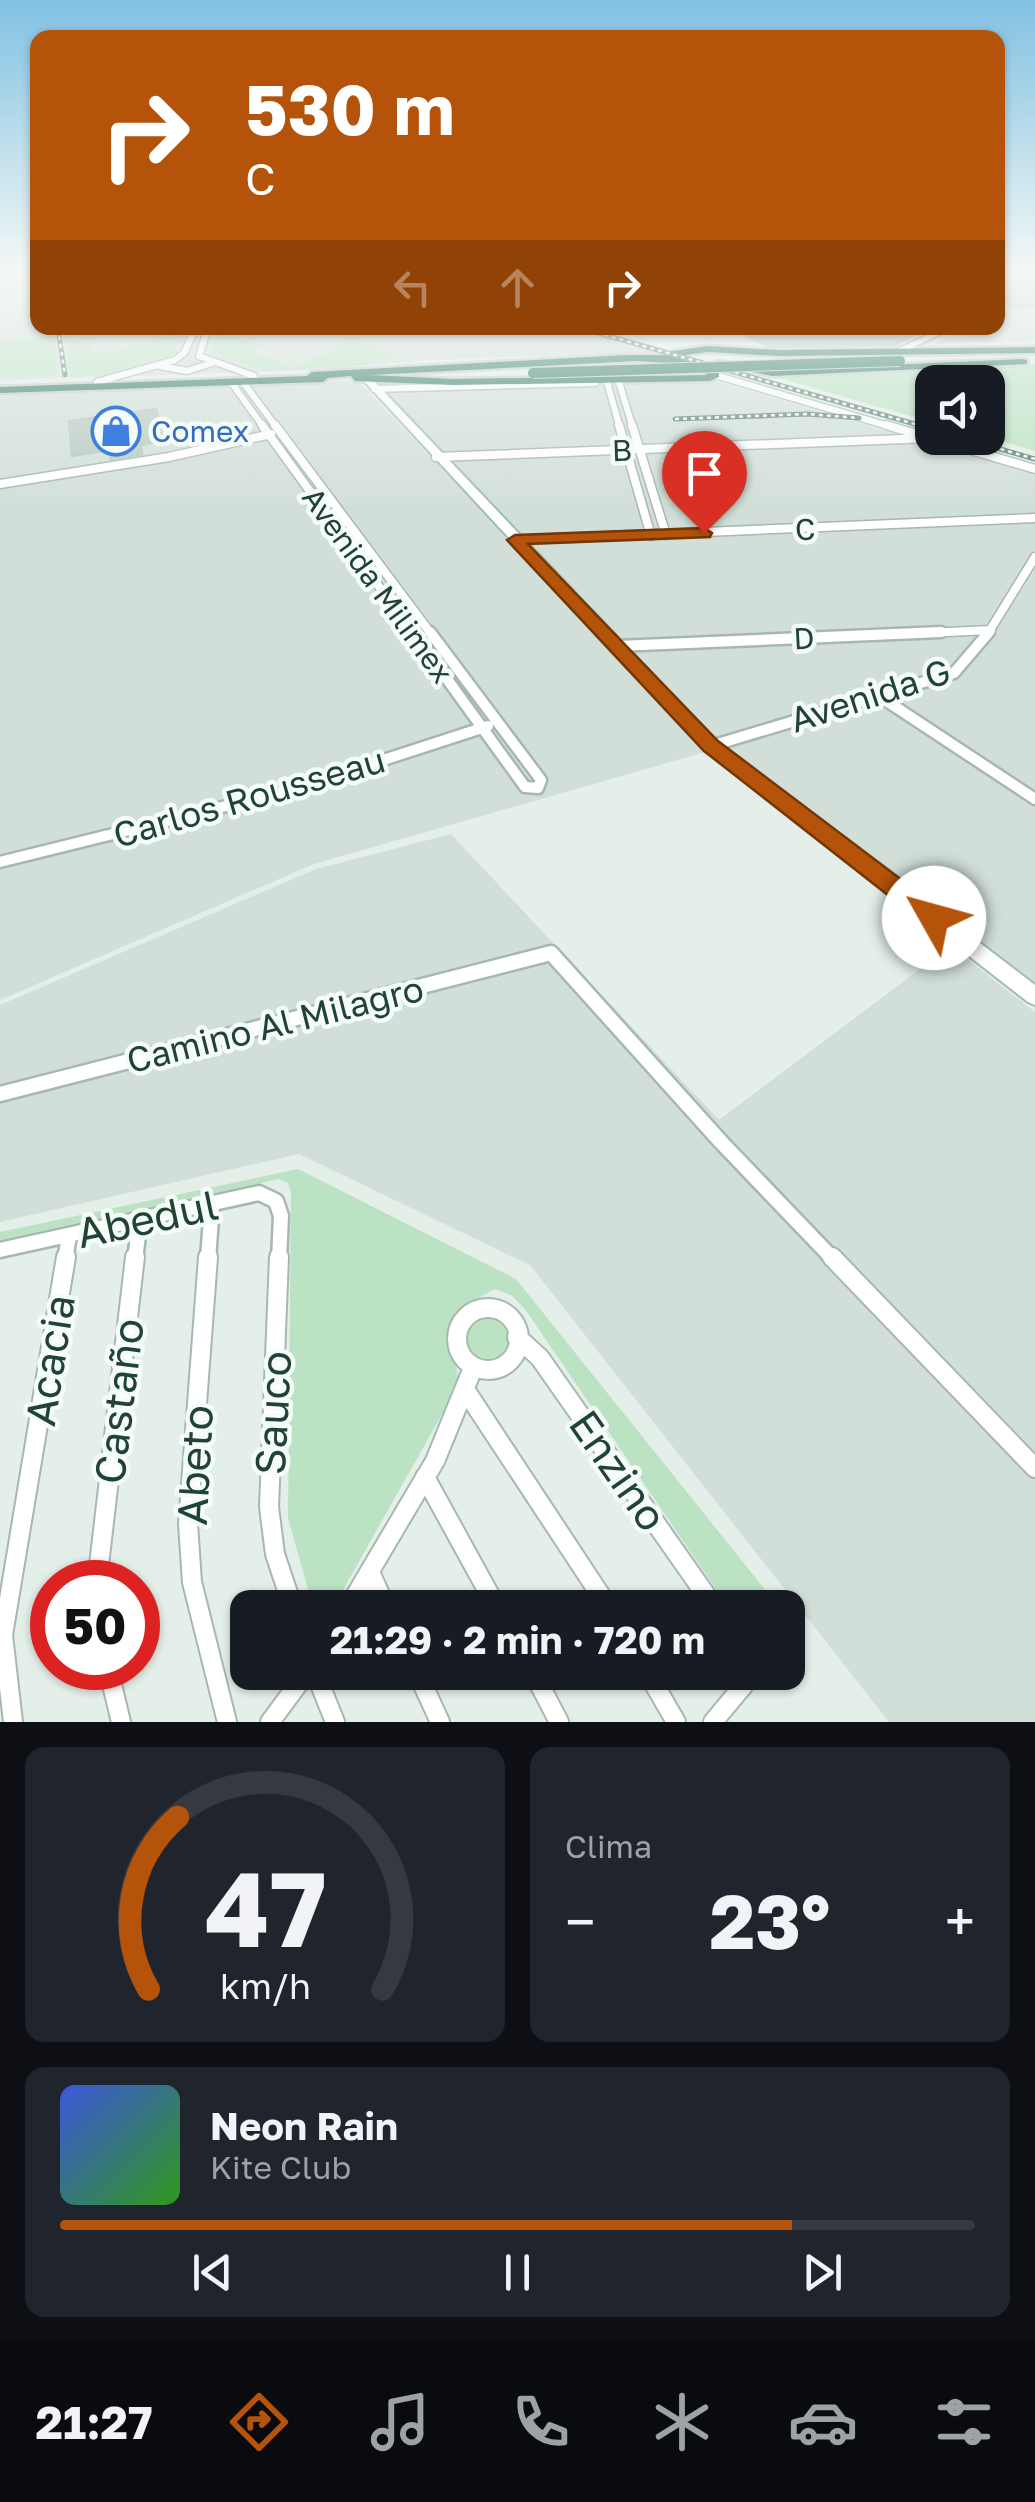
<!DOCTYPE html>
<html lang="es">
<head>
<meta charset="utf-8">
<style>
  :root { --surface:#171b24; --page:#20242c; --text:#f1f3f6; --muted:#9ea1a6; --line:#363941; --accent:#b45309 }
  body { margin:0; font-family:"Golos Text",sans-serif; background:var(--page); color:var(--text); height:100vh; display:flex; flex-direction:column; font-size:38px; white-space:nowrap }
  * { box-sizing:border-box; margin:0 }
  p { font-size:32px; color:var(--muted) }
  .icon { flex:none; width:55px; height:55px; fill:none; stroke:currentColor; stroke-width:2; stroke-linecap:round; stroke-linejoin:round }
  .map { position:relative; height:1722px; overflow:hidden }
  .drawer { display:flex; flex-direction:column; gap:25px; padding:25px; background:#0d0f14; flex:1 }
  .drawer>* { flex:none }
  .guide { position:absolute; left:30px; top:30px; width:975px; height:305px; border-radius:20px; box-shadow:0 2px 8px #0004; background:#b45309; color:#fff; overflow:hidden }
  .buttons { position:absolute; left:915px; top:365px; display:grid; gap:20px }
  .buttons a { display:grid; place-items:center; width:90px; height:90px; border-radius:20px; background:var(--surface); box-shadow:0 2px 8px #0004; font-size:50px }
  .speed { position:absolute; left:30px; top:1560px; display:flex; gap:20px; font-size:50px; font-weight:700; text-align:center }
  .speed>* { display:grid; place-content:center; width:130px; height:130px; border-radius:50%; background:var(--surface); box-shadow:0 2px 8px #0004; line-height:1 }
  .speed .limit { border:15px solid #d22; background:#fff; color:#111 }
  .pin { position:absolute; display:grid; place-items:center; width:85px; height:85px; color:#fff; margin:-102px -42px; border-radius:50% 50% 50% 0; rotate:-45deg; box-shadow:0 0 10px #0007 }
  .pin .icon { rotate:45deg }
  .me { position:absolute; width:110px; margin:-55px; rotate:308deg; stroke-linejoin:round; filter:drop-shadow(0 0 8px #0008) }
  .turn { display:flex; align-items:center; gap:35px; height:210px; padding:0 50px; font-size:45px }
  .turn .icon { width:130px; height:130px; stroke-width:2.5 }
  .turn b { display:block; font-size:70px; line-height:85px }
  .lanes { display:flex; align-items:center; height:95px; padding:0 50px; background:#0003; justify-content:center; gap:50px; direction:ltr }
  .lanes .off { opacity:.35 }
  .big { font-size:75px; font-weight:700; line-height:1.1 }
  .drawer .widget { flex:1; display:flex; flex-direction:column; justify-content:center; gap:15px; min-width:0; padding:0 35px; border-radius:20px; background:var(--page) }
  .drawer .dial { align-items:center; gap:0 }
  .dial svg { height:260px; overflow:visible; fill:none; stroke:var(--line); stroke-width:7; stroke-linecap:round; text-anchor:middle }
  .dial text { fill:var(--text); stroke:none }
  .song { display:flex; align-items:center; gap:30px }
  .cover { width:120px; height:120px; border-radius:15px; background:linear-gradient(135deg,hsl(230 70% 55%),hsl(110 70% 35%)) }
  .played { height:10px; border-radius:5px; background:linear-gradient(90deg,var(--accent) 80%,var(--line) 80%) }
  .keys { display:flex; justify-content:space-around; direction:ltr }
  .heat { display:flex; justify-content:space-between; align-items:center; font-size:55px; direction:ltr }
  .drawer .tiles { flex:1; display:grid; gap:25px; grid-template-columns:1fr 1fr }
  .widget:last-child { grid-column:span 2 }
  .trip { position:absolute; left:230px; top:1590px; width:575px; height:100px; border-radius:20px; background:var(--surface); box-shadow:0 2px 8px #0004; font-weight:700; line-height:100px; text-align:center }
  .tab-bar { display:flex; height:160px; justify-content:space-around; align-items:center; background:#090b0e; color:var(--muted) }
  .tab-bar .icon { width:70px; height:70px }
  .tab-bar .selected { color:var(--accent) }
  .tab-bar b { font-size:45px; color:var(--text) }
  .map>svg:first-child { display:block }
</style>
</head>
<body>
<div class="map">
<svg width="1035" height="1722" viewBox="0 0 1035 1722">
  <rect width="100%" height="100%" fill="#e4efe9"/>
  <path fill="#d2dfd8" d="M0 269H37L38 328H57L64 378 0 380Z
    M998 269H1035V341L935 344 967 328H998Z
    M62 328H572L656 352 428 360 315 370 68 378Z
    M357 380 712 750 314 864 0 1000V394Z
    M717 381 1035 475V987L707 733 382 393Z
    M451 834 719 1120 951 946 1035 1012V1722H889L530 1265 299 1154 0 1222V1005L316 869Z"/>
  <path fill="#bbe2c2" d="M217 328H228L226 335 263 345 251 352 295 368 350 341 392 353 367 365 267 371 210 353Z
    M174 332 183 336 173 349 176 353 109 375 71 377 66 341 89 337 94 353 153 343Z
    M54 335 56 376 0 377V343Z
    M1035 364V451L988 437V382H932V422L771 376Z
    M298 1169 516 1279 779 1607H728L525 1309 511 1295 495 1289 460 1308 451 1331 459 1384 339 1597 332 1607H313L288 1518 291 1192 288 1183 279 1179 0 1240V1232Z
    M465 1340a22 22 0 1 1 44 0a22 22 0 1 1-44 0Z"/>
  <path fill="#b9cac2" stroke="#b6c9bf" stroke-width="2.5" d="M1035 283V307L1011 308 998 295V284Z
    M730 328H929L895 345 779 346H767Z
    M156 409 163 441 141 445 142 454 111 459 110 450 72 456 69 421Z"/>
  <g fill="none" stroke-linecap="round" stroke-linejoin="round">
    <g stroke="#a6b8b0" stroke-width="9">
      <path id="street-far4" d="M208 328 199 356 254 376
        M160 366 187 371 212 363
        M715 375 895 428
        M97 382 175 360 184 353 196 328
        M231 382 264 428
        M243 382 277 428
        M607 382 620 428
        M619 382 633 428
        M374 389 595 383"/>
    </g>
    <g stroke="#a6b8b0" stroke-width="11">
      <path id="street-far3" d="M262 425 414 635
        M275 425 432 635
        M619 425 651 536
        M632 425 666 535
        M886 425 1035 469
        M436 457 929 438
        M0 484 169 457 271 434
        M515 540 1035 518
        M883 635 991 630
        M987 635 1035 557"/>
    </g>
    <g stroke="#a6b8b0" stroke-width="15">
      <path id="street-far2" d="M413 632 525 787 538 788 541 780 430 632
        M618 646 941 632
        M879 696 1035 799
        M711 746 954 673 989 632
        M0 862 291 790 488 726"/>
    </g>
    <g stroke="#a6b8b0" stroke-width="19">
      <path id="street-far1" d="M0 1094 551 953 721 1142 834 1260
        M0 1250 259 1193 276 1201 281 1216 279 1260
        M65 1260 69 1236
        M135 1260 140 1219
        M208 1260 212 1204"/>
    </g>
    <g stroke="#a6b8b0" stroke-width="22">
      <path id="street" d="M208 1257 188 1524 192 1582 227 1722
        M279 1257 269 1507 275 1554 293 1608
        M832 1257 1035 1468
        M457 1339a31 31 0 1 1 62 0a31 31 0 1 1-62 0Z
        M517 1337 540 1358 715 1608
        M466 1391 609 1608
        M425 1477 497 1608
        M370 1572 386 1608
        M97 1582 135 1257
        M348 1608 435 1461 473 1368
        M108 1668 121 1722
        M315 1672 335 1722
        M417 1672 440 1722
        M533 1672 559 1722
        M647 1672 676 1722
        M13 1722 3 1635 66 1257
        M270 1722 307 1672
        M713 1722 743 1686 746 1672"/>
    </g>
    <g stroke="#a1bcb0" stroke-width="4">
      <path id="secondary" d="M943 328H954L903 352 895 350Z
        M364 377H370L717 742 1035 985V1005L1028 1002 705 750 364 381Z"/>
    </g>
    <g stroke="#c1cac7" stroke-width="5">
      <path id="highway" d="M708 346 779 350 1035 347V353L779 356 708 352 678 356 700 362 719 373V377L710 381 453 385 355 381 351 376 328 378 323 382 0 393V387L307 376 312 372 626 355H669L673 351ZM637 361 684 364 708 375 453 379 370 375Z
        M1023 359 1027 360V364L772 376 713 364 718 361 772 370Z"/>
    </g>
    <use href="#street-far4" stroke="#fff" stroke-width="6"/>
    <use href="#street-far3" stroke="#fff" stroke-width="8"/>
    <use href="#street-far2" stroke="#fff" stroke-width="10"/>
    <use href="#street-far1" stroke="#fff" stroke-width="14"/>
    <use href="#street" stroke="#fff" stroke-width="18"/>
    <use href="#secondary" fill="#fff" fill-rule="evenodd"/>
    <use href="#highway" fill="#2a735c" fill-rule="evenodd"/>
    <g stroke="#5c7e71" stroke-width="5">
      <path id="rail" d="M34 269 38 280
        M58 328 65 375
        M581 328 932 429
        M675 419 807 414 859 418
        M962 438 1035 459"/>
    </g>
    <use href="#rail" stroke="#f5fbf7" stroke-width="2.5" stroke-dasharray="4" stroke-linecap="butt"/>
    <g stroke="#c1cac7" stroke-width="12" stroke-linecap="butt">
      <path id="highway-bridge" d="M533 373 900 361"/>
    </g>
    <use href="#highway-bridge" stroke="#2a735c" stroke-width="10"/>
  </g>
  <linearGradient id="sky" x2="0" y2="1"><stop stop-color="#81c1e2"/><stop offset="0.53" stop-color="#f3f8f5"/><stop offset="1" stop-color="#f3f8f5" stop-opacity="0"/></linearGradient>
  <rect width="1035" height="510" fill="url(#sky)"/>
  <path fill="#b45309" stroke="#753606" stroke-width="2.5" d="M704 528 712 533 710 537 528 544 718 741 943 911 946 918 943 925H926L704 751 507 540 515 535Z"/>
  <defs>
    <g id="shop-ring" transform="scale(2.5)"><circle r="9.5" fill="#f5fbf7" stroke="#3f7fe0" stroke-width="1.5"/><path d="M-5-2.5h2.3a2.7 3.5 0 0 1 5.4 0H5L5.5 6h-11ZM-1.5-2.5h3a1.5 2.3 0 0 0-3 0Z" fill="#3f7fe0"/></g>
  </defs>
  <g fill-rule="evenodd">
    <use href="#shop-ring" x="116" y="431"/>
  </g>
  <g text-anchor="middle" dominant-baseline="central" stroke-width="9" stroke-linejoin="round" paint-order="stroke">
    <g font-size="30" fill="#366cbe" stroke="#f5fbf7" text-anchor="start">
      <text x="151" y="431">Comex</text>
    </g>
    <g font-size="30" fill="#214336" stroke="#f5fbf7">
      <text transform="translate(622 450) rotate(-2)">B</text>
      <text transform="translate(805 529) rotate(-3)">C</text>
      <text transform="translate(378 585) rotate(54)">Avenida Milimex</text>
      <text transform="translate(804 638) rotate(-3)">D</text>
    </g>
    <g font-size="35" fill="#214336" stroke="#f5fbf7">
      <text transform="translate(870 695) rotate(-18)">Avenida G</text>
      <text transform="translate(249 797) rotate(-16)">Carlos Rousseau</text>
      <text transform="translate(275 1024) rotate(-14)">Camino Al Milagro</text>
    </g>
    <g font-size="42" fill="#214336" stroke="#f5fbf7">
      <text transform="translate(147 1218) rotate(-12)">Abedul</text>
      <text transform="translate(49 1360) rotate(-81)">Acacia</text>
      <text transform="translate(118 1401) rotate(-83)">Castaño</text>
      <text transform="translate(272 1413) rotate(-87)">Sauco</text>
      <text transform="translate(194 1465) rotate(-87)">Abeto</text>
      <text transform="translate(619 1470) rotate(55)">Enzino</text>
    </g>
  </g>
</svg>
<div class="buttons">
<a><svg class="icon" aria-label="sound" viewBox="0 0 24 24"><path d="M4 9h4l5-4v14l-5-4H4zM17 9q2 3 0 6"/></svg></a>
</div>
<div class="speed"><div class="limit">50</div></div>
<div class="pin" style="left:704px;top:533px;background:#d93025"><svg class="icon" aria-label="arrive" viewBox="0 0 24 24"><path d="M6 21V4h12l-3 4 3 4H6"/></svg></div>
<svg class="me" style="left:934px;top:918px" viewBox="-20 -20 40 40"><circle r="19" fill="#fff"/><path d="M0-13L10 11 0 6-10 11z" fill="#b45309"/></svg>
<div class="trip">21:29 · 2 min · 720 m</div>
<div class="guide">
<div class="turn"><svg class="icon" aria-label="right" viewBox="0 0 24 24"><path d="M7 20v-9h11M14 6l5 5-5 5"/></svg><div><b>530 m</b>C</div></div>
<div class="lanes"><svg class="icon off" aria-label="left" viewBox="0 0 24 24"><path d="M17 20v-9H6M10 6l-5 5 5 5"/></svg><svg class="icon off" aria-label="ahead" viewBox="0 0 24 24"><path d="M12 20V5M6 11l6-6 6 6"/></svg><svg class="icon" aria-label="right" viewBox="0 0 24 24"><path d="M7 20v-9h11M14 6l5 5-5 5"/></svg></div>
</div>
</div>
<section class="drawer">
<div class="tiles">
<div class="widget dial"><svg viewBox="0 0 100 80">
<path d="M14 69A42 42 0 1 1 86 69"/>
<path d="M14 69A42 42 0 0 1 23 16" stroke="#b45309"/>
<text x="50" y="56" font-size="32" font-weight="700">47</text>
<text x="50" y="72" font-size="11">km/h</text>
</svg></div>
<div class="widget"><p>Clima</p>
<div class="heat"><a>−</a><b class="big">23°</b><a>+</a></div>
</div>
<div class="widget">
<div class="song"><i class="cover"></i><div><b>Neon Rain</b><p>Kite Club</p></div></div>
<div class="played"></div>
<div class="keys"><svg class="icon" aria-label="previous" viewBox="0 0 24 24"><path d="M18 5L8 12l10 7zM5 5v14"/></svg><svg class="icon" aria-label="pause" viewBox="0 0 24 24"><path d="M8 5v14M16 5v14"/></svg><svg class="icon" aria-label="next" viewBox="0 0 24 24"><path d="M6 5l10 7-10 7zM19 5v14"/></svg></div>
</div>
</div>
</section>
<nav class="tab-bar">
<b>21:27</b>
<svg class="icon selected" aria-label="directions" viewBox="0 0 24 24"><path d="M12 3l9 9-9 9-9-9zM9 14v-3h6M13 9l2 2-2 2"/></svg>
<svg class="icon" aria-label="music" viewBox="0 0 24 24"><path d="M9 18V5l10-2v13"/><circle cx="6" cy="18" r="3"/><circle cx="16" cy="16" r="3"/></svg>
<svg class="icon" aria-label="phone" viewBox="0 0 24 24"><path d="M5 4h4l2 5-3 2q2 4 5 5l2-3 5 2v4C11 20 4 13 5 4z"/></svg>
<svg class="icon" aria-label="climate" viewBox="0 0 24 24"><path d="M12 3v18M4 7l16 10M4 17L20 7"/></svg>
<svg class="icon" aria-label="car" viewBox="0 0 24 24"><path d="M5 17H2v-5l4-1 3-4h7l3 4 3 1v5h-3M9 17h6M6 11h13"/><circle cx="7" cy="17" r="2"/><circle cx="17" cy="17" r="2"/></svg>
<svg class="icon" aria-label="filters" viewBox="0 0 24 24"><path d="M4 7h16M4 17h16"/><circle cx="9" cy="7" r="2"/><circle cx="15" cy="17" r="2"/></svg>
</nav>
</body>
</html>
